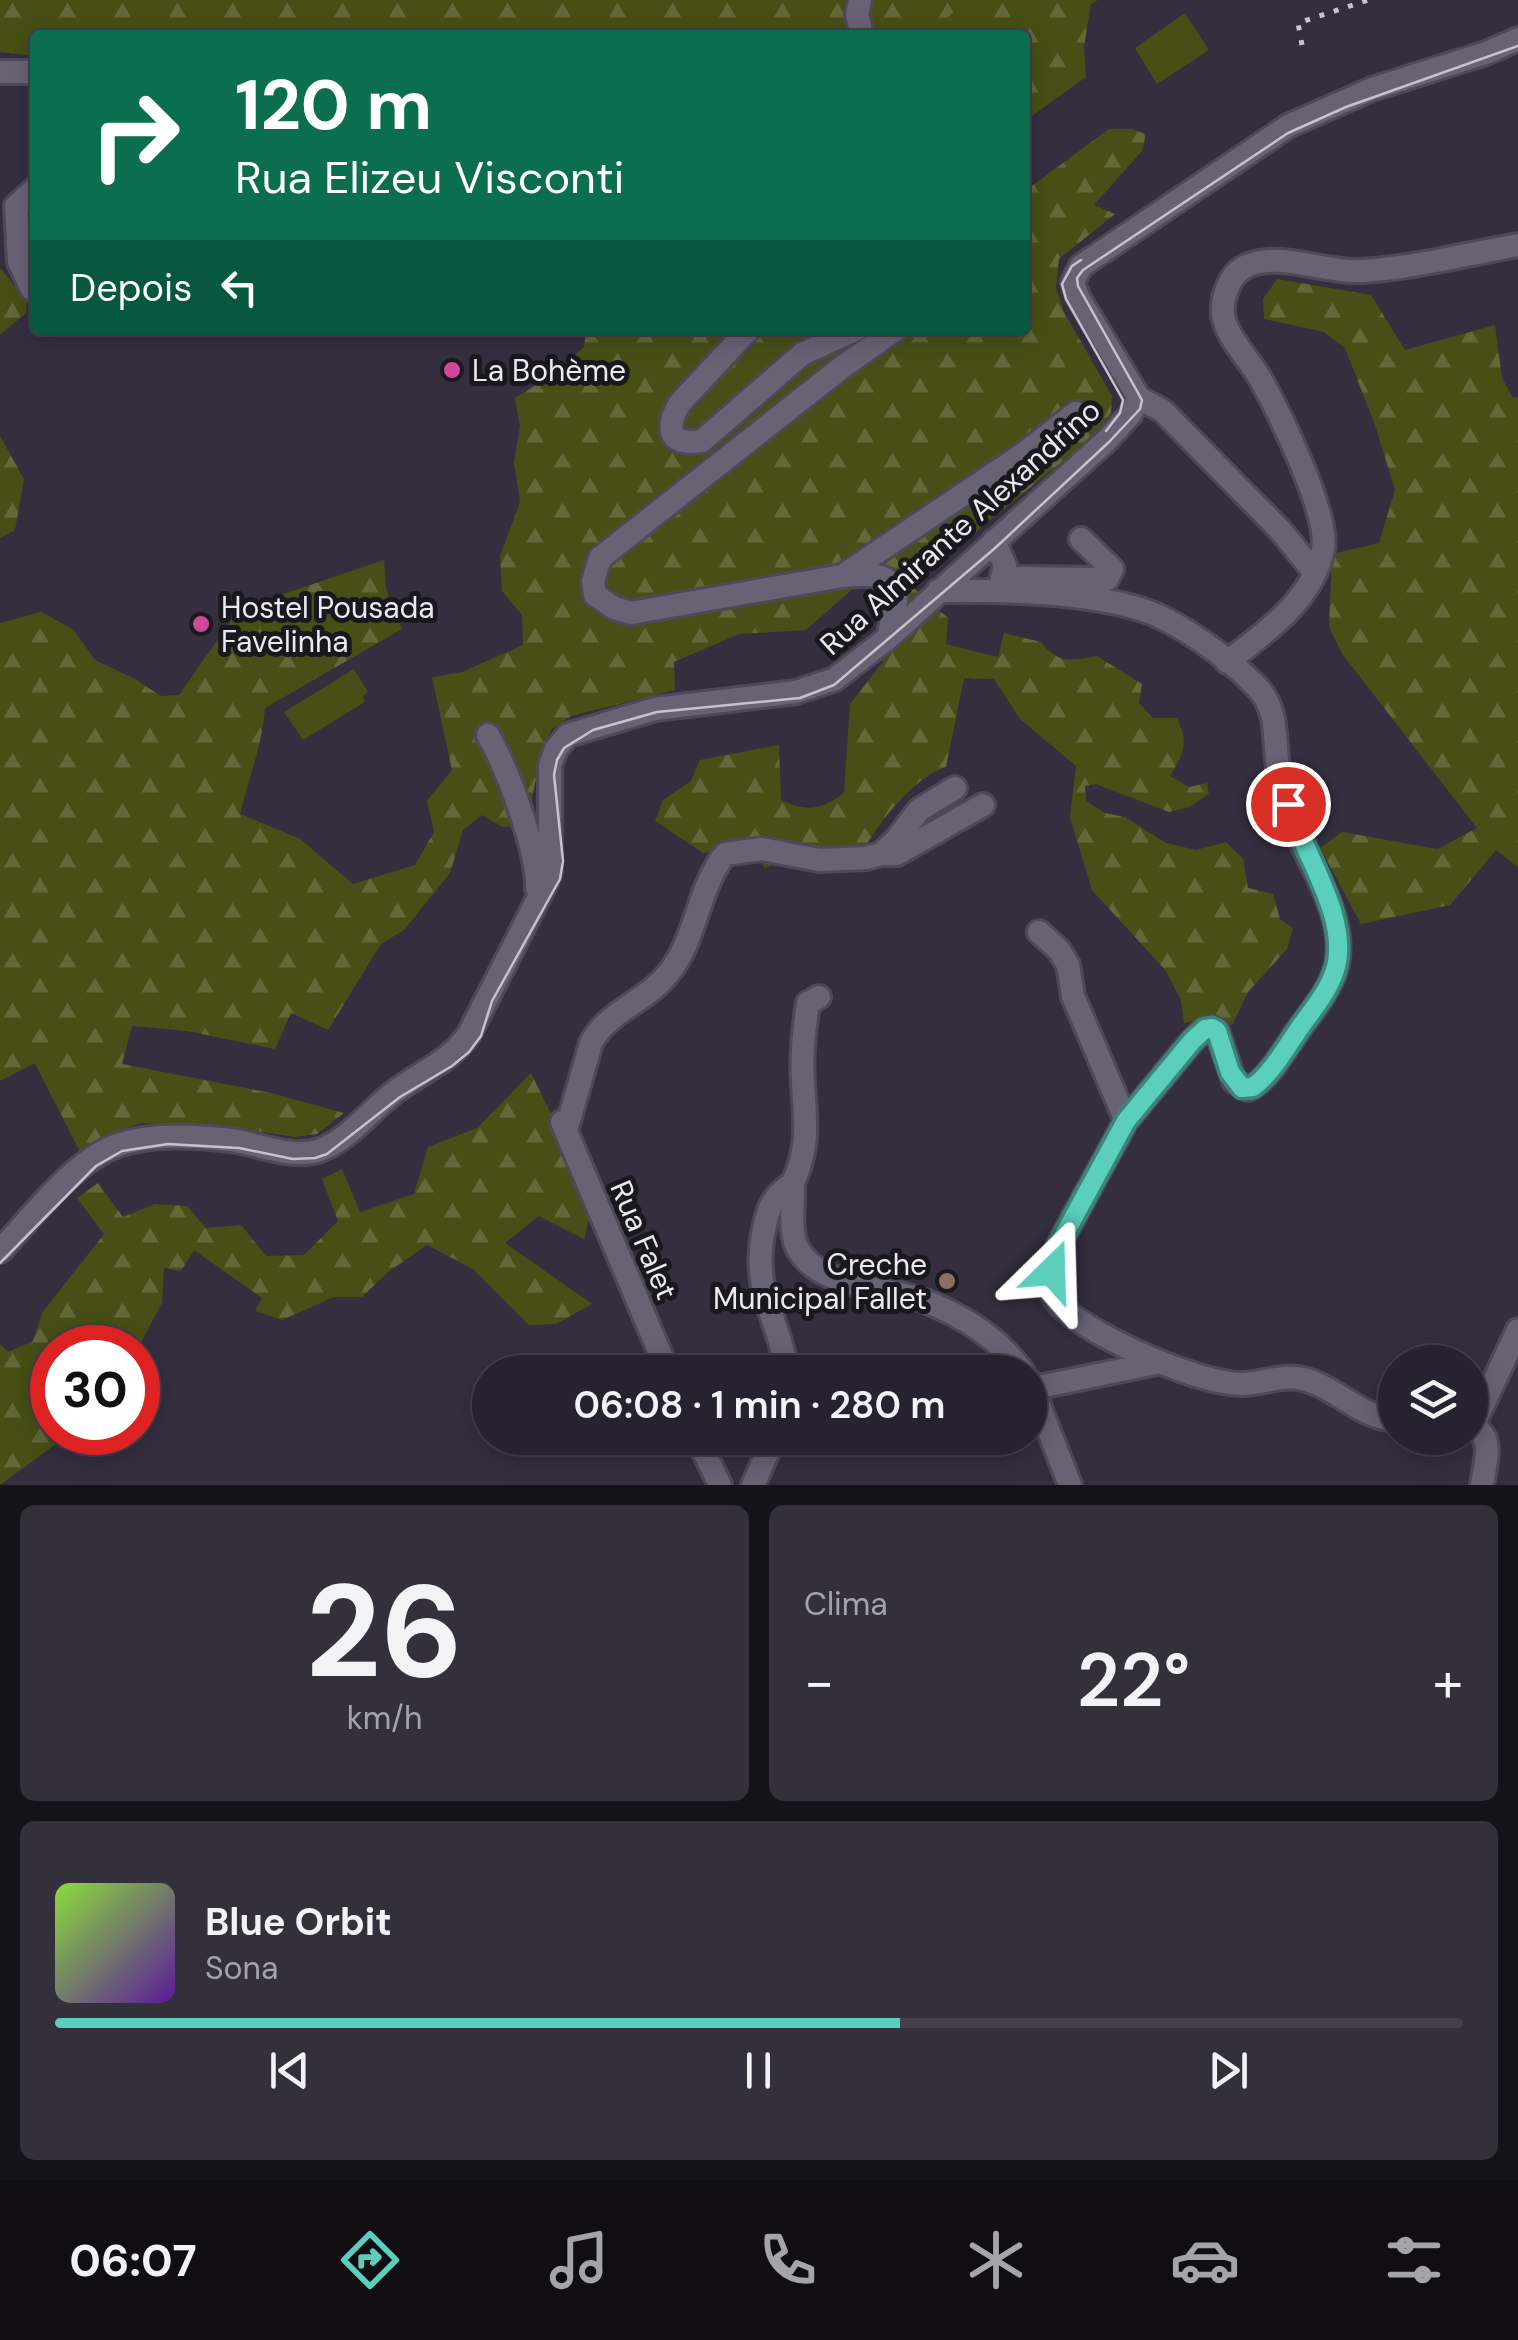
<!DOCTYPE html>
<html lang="pt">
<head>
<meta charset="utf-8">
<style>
  :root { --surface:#27222f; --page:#332f3b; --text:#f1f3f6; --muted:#a4a4aa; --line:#433f4b; --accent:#5bcebc }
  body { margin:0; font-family:"DM Sans",sans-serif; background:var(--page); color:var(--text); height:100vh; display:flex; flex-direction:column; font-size:38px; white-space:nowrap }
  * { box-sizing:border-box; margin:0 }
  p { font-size:32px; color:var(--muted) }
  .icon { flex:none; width:55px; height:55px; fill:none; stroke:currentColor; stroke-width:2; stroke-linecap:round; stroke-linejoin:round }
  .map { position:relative; height:1485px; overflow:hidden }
  .details { display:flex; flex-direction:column; gap:20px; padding:20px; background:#15131a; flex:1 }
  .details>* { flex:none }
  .banner { position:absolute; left:30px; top:30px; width:1000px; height:305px; border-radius:10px; box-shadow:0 5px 25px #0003,0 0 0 2px var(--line); background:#0b6e4f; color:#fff; overflow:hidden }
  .controls { position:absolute; left:1378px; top:1345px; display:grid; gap:20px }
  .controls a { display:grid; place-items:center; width:110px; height:110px; border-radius:50%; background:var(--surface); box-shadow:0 5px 25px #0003,0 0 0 2px var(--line); font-size:50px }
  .speed { position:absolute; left:30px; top:1325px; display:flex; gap:20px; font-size:50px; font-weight:700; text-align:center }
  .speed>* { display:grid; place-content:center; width:130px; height:130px; border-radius:50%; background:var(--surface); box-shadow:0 5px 25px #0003,0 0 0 2px var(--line); line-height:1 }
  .speed .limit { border:15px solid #d22; background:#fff; color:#111 }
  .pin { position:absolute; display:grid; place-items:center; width:85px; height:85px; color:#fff; margin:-42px; border:5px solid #fff; border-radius:50%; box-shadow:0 2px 10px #0007 }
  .me { position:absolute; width:110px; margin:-55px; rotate:22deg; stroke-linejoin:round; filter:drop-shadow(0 0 8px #0008) }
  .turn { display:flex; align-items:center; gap:35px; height:210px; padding:0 40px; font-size:45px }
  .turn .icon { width:130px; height:130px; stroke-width:2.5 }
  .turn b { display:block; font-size:70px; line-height:85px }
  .then { display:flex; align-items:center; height:95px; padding:0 40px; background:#0003; gap:20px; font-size:38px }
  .big { font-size:75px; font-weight:600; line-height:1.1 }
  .details .tile { flex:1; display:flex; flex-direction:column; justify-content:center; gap:15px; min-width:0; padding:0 35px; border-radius:15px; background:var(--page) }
  .details .dial { align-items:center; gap:0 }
  .dial b { font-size:130px; line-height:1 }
  .song { display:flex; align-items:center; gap:30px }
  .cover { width:120px; height:120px; border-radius:15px; background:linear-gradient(135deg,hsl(90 70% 55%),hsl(270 70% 35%)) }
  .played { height:10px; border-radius:5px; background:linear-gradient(90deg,var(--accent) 60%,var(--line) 60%) }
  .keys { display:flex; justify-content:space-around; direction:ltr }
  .heat { display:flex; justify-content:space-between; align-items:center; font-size:55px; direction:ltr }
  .details .tiles { flex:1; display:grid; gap:20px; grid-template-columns:1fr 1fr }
  .tile:last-child { grid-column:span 2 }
  .trip { position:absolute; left:472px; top:1355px; width:575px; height:100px; border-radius:50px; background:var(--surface); box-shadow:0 5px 25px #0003,0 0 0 2px var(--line); font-weight:600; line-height:100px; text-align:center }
  .dock { display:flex; height:160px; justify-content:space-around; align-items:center; background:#100e13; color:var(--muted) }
  .dock .icon { width:70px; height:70px }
  .dock .on { color:var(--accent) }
  .dock b { font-size:45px; color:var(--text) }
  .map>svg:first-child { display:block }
</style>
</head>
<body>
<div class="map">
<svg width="1518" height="1485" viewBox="0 0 1518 1485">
  <defs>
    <pattern id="forest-firs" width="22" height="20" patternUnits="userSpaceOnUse" patternTransform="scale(2.5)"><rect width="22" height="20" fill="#474f16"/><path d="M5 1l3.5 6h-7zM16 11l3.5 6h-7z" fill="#626838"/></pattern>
  </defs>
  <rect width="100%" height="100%" fill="#342e3f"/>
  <path fill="url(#forest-firs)" d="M0 0H1098L1091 4 1084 47 1086 77 1025 121V35H35V56L0 52Z
    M1109 129H1131L1146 134 1142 151 1094 205 1115 214 1059 259 1056 288 1064 312 1112 396 1111 413 1095 435 910 585 948 618 946 644 998 657 1004 633 1041 642C1057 664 1072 661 1097 656L1142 684 1139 703 1153 718H1177C1189 743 1184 753 1170 776L1189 787 1207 783 1209 794 1189 807 1169 812 1096 784 1085 786 1086 801 1105 813 1125 817 1166 843 1196 850 1226 842 1243 859 1248 888 1273 894 1280 919 1293 928 1287 949 1248 992 1232 1025 1207 1018 1184 1023 1181 1000 1165 970 1092 890 1070 817 1076 766 1020 719 994 679 964 678 946 767C911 779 879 823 861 854L819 848 765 868 748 846 703 853 655 821 663 800 691 781 700 760 779 745 781 800C807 812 821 810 844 793L850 704 883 662V605L895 596 856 586 806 630 739 634 674 662 675 690 571 716 552 729 542 748 530 809 523 825 502 827 482 815 463 830 450 873 404 930 381 944 328 1030 291 1013 275 1049 187 1031 132 1026 122 1064 271 1093 344 1113 317 1134 295 1137 256 1131 141 1123 108 1134 81 1154 35 1063 0 1081V623L41 612 73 629 95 660 135 679 161 696 179 695 239 609 384 560 386 589 402 629 265 708C262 746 249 777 240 814L300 839 353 884 415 865 434 832 427 801 452 770 432 677 462 672 523 645 522 615 502 591 500 556 520 502 514 462 520 426 515 398 549 377 584 347 586 330H1025V191Z
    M0 268 27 300 26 313 0 335Z
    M1277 279 1371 295 1405 350 1495 325 1502 378 1513 398 1518 397V867L1496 850 1450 905 1361 924 1320 848 1342 832 1438 849 1477 828 1343 655 1329 627 1332 554 1379 543 1395 490 1375 425 1345 348 1324 332 1264 319 1263 299Z
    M0 436 24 479 15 530 0 538Z
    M531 1073 594 1201 584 1239 539 1216 505 1243 592 1304 556 1324 529 1325 473 1269 427 1245 388 1272 362 1297H334L282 1320 255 1311 262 1298 194 1250 181 1271 164 1268 162 1303 138 1348H52V1432L71 1433 0 1485V1344L8 1352 33 1341 42 1313 104 1234 77 1198 98 1183 123 1217 155 1204 187 1206 206 1228 241 1225 266 1256 304 1255 338 1221 322 1179 342 1169 360 1212 414 1194 428 1147 477 1128Z"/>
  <path fill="#474f16" d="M966 0H993L996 4 961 35H947L940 25Z
    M1185 13 1209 50 1157 84 1135 48Z
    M354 669 368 692 363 696 365 702 303 740 284 712Z"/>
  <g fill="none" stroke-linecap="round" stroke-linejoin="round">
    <g stroke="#4d4957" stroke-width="28">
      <path id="minor" d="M860 0 857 15 862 35
        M0 72H35
        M32 289 19 262 16 206 35 189
        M748 330 680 403C664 429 669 446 702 441L802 354 855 330
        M1139 398 1078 297 1073 282 1081 266 1288 126 1372 89 1486 53 1518 39
        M1139 398 1163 411 1281 531 1315 573
        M994 541 1005 565 999 591
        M845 574 1026 452 1076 413
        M1018 578 1107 579 1112 569 1081 539
        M938 591C999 590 1084 591 1143 610 1178 621 1230 659 1256 686 1282 712 1272 747 1280 779 1285 798 1291 819 1299 837 1317 878 1351 928 1334 974 1326 995 1310 1014 1297 1032 1284 1050 1268 1081 1248 1089L1234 1081 1217 1031 1212 1028 1205 1029 1192 1041 1126 1121 1058 1246 1050 1290C1054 1297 1058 1304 1064 1309 1096 1338 1199 1384 1242 1384 1262 1384 1283 1374 1303 1379 1336 1387 1361 1418 1395 1420
        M888 638 896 602 895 586C880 571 862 575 842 576L631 613 614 608 595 595 593 581 600 558 841 368 895 330
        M1227 662C1265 633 1313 600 1323 549 1330 516 1279 412 1261 380 1251 362 1232 343 1225 323 1218 303 1229 272 1249 265 1283 252 1325 273 1361 271 1414 268 1466 254 1518 245
        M488 735C507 768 538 850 537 888
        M884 854H897L983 805
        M1039 932 1059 950 1068 965 1073 996 1126 1121
        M562 1122 668 1372
        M566 1131 591 1043C608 1011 645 1002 667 975 697 940 697 889 725 854L762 849 819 860 866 858 881 854 897 839 919 810 955 788
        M793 1183C810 1144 805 1122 803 1082 801 1056 804 1029 808 1003L819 997
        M0 1251C32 1217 74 1160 118 1145 152 1133 195 1136 231 1140 259 1144 292 1160 320 1150 348 1140 369 1112 392 1094 418 1073 449 1063 469 1034L545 885 550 871V765L556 749 568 735 655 709 796 692 835 679 888 638 1106 441 1130 415 1139 398
        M787 1372C780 1320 752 1294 763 1234 768 1209 771 1197 793 1183 794 1202 788 1234 799 1251 823 1289 887 1286 925 1301 965 1317 998 1338 1023 1372
        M1030 1382 1070 1485
        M1034 1388 1161 1362
        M1470 1425C1496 1436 1485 1462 1482 1485
        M1473 1426 1518 1330
        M697 1438 720 1485
        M753 1485 774 1438"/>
    </g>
    <use href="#minor" stroke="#686275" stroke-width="22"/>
    <path stroke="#c7c2ce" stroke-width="2.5" d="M1081 260 1072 266 1062 284 1066 299 1123 400 1120 413 1106 431
      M0 1263 96 1166 122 1151 168 1144 239 1148 293 1159 315 1158 327 1154 400 1097 452 1066 469 1052 481 1036 492 1001 560 879 563 861 554 775 557 760 564 748 593 730 657 712 800 698 834 685 994 549 1109 442 1140 409 1142 400 1078 286 1077 278 1083 270 1288 133 1346 107 1518 46"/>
    <path stroke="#c7c2ce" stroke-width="5" stroke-dasharray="5 10" stroke-linecap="butt" d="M1302 45 1298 23 1368 0"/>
  </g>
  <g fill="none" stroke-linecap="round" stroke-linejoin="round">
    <g stroke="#3b867a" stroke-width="25">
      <path id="route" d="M1052 1271 1058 1246 1126 1121 1192 1041 1205 1029 1212 1028 1217 1031 1230 1072 1242 1088 1253 1087C1272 1073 1287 1046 1301 1026 1313 1009 1327 993 1334 973 1353 922 1303 853 1288 804"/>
    </g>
    <use href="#route" stroke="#5bcebc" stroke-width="18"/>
  </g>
  <g fill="#d1479c" stroke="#1a181f" stroke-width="4">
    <circle cx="452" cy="370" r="10"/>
    <circle cx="201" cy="624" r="10"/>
  </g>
  <circle fill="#8d6e63" stroke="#1a181f" stroke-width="4" cx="947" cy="1281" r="10"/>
  <g text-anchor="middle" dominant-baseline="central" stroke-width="10" stroke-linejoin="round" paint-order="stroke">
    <g font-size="30" fill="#ede9f4" stroke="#1a181f" text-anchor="start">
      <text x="472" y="370">La Bohème</text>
      <text x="221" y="607">Hostel Pousada<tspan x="221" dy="34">Favelinha</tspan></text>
      <text x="927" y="1264" text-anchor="end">Creche<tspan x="927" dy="34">Municipal Fallet</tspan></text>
    </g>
    <g font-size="30" fill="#ede9f4" stroke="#1a181f">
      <text transform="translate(960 527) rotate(-42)">Rua Almirante Alexandrino</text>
      <text transform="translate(644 1240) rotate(67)">Rua Falet</text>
    </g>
  </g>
</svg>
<div class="controls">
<a><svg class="icon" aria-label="layers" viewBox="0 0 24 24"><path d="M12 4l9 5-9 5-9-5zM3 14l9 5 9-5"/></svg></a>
</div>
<div class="speed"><div class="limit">30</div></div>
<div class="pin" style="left:1288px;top:804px;background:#d93025"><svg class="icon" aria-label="arrive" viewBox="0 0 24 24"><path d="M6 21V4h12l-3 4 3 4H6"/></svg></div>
<svg class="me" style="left:1052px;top:1271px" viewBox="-20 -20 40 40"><path d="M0-17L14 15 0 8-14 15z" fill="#5bcebc" stroke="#fff" stroke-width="4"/></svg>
<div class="trip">06:08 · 1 min · 280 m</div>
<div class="banner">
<div class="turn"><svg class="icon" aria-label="right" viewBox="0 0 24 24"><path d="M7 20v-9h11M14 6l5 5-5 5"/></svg><div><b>120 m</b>Rua Elizeu Visconti</div></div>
<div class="then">Depois<svg class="icon" aria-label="left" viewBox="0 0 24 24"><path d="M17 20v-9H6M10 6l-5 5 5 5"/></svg></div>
</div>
</div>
<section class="details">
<div class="tiles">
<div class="tile dial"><b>26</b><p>km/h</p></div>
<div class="tile"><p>Clima</p>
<div class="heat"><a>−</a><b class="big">22°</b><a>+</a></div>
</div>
<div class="tile">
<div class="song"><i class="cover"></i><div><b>Blue Orbit</b><p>Sona</p></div></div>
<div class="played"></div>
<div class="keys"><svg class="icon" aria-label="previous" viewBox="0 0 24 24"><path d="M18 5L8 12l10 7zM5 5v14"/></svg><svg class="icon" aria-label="pause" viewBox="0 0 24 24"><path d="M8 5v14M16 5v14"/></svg><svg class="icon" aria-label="next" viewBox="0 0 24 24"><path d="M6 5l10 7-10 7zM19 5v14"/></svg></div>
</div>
</div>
</section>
<nav class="dock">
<b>06:07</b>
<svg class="icon on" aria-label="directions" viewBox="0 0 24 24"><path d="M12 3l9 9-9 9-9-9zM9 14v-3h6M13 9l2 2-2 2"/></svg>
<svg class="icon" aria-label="music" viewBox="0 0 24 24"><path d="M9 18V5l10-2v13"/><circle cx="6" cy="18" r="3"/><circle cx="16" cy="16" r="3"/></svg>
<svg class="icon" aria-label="phone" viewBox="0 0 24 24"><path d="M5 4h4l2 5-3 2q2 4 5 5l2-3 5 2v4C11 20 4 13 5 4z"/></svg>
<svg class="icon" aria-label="climate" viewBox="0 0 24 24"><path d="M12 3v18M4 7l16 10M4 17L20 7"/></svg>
<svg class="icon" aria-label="car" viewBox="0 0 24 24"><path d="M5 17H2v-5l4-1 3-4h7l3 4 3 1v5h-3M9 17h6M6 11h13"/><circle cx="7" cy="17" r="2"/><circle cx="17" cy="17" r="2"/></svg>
<svg class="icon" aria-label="filters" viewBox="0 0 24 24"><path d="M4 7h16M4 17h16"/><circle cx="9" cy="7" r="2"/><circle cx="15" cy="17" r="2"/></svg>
</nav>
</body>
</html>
